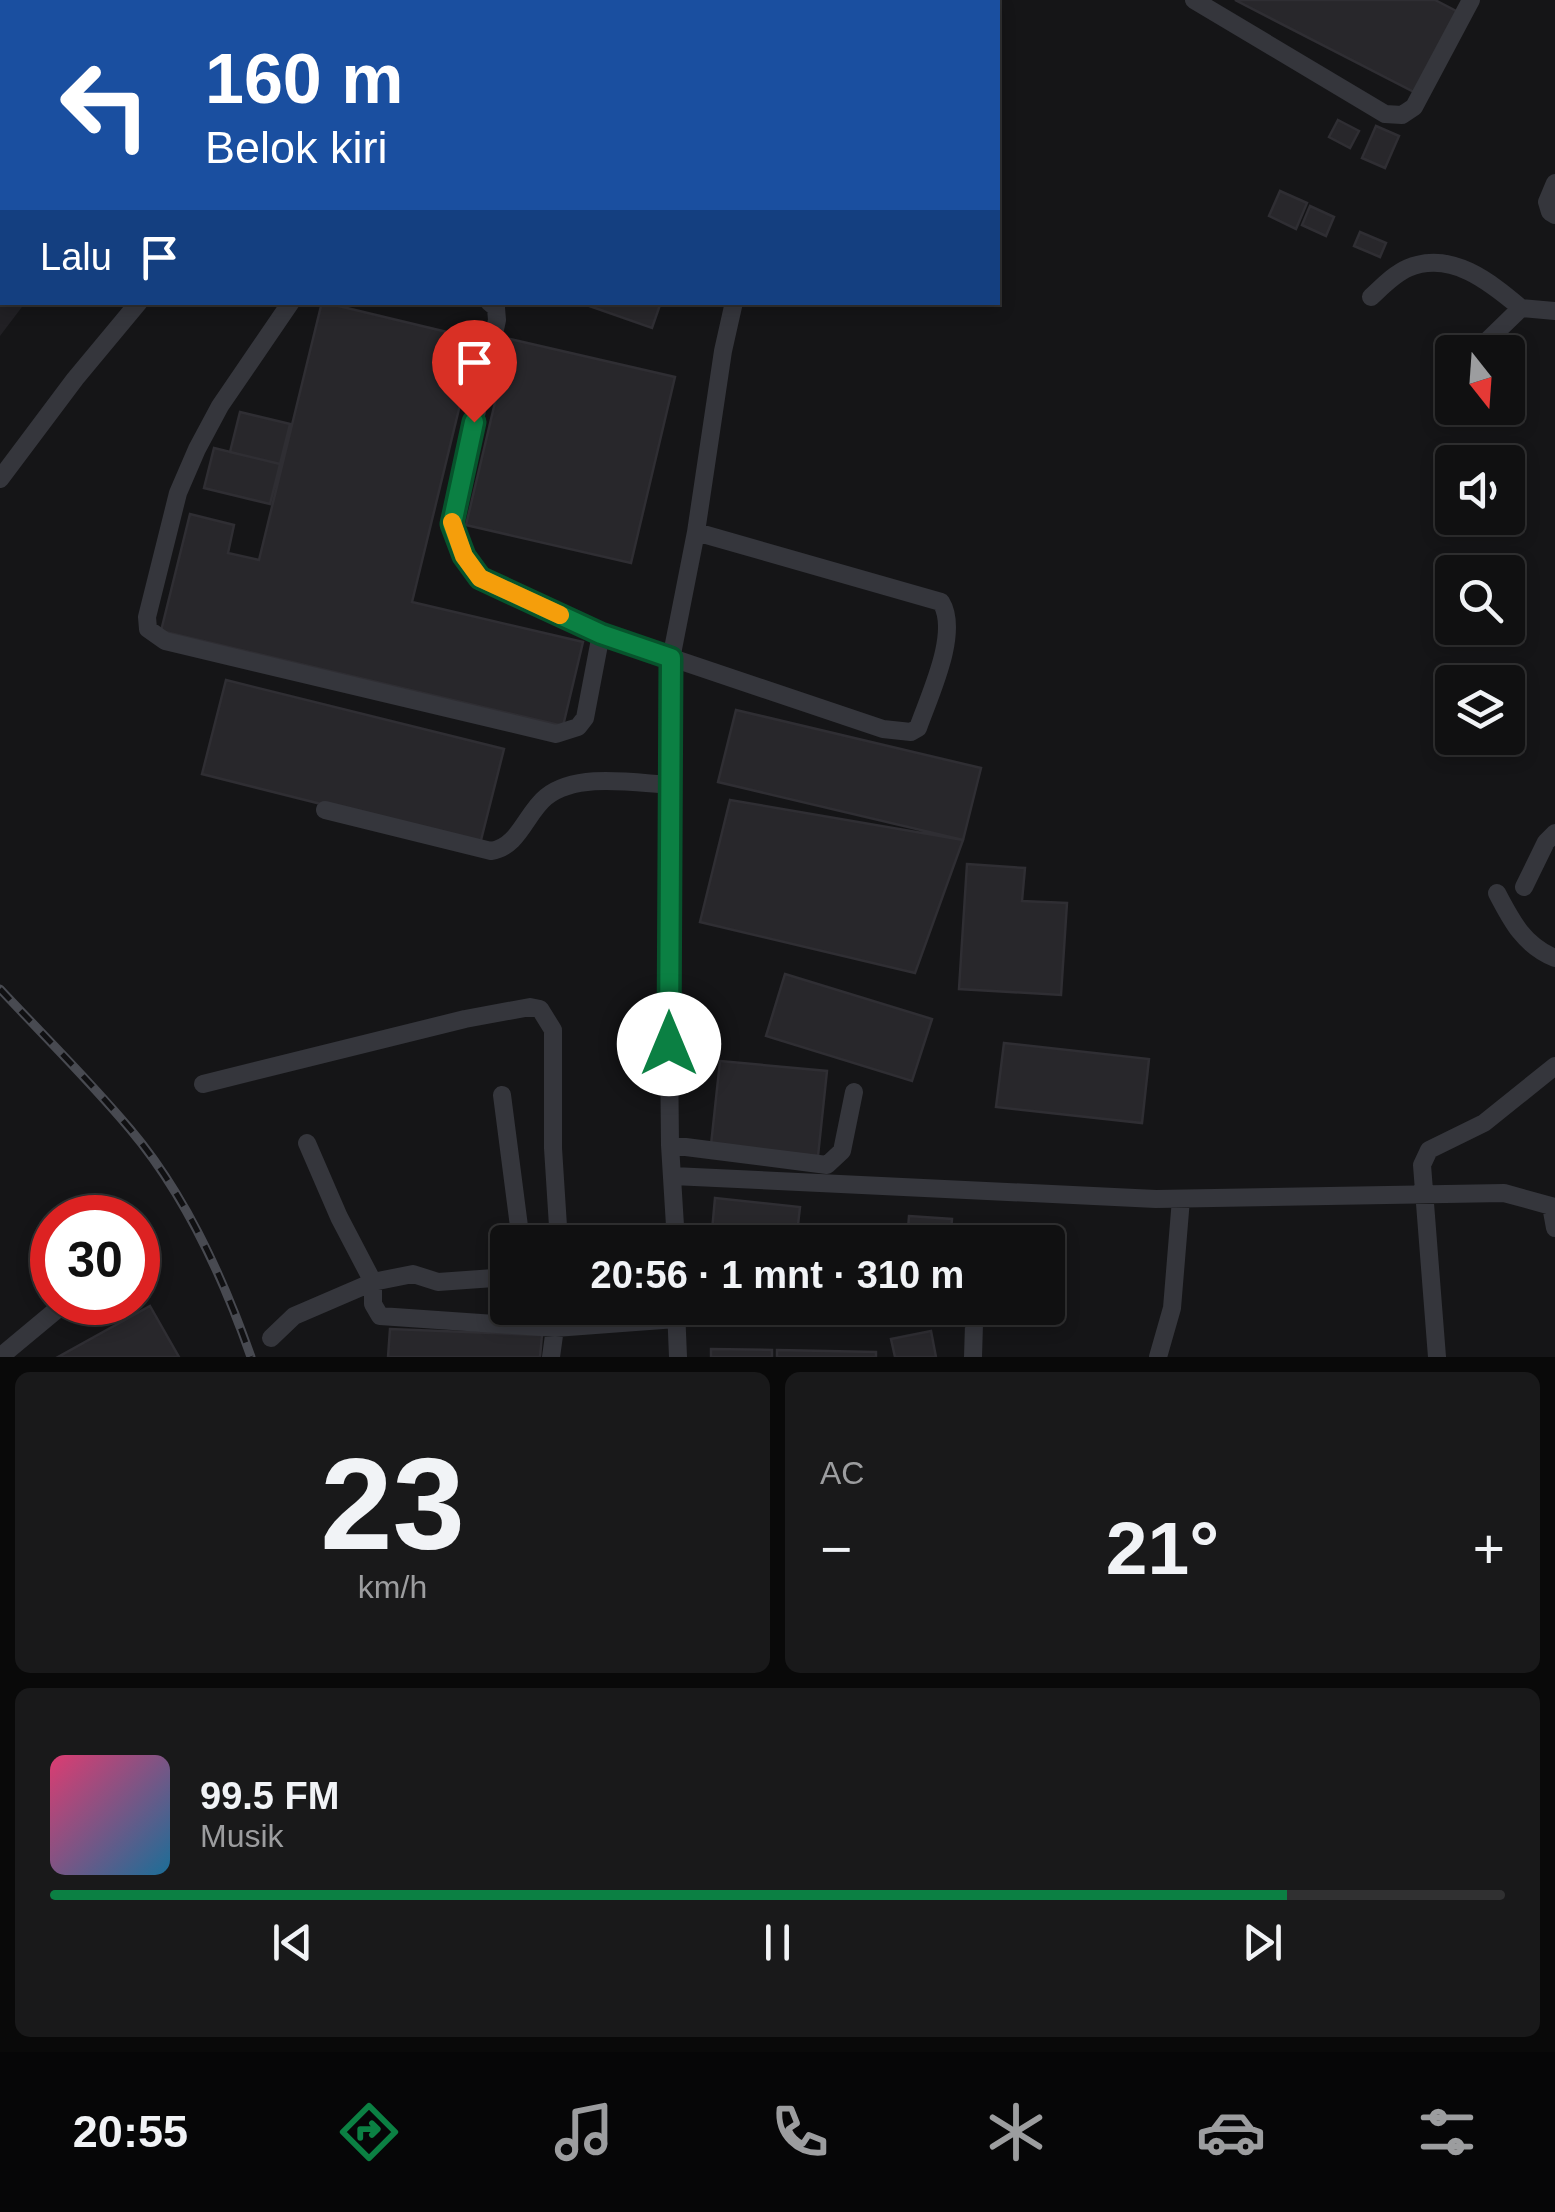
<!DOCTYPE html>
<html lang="id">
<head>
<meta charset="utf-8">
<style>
  :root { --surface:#101011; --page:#19191a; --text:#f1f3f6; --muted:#9c9d9f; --line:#303031; --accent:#0b8043 }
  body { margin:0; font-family:Helvetica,sans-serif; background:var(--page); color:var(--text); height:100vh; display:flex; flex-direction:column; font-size:38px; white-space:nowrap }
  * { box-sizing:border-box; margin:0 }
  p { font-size:32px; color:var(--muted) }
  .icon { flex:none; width:55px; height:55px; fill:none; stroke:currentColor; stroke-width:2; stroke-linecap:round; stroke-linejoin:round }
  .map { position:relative; height:1357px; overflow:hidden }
  .side { display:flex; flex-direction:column; gap:15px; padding:15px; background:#090909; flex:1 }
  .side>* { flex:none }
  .top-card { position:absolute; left:0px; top:0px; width:1000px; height:305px; box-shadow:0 5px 15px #0003,0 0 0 2px var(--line); background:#1a4fa0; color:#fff; overflow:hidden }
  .needle { width:65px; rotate:163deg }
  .controls { position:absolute; left:1435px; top:335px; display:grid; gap:20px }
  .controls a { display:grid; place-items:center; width:90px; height:90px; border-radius:10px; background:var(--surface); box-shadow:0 5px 15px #0003,0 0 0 2px var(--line); font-size:50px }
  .speed { position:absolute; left:30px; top:1195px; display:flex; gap:20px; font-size:50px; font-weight:700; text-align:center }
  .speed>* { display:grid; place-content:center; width:130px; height:130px; border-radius:50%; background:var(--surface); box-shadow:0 5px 15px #0003,0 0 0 2px var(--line); line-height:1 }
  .speed .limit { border:15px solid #d22; background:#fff; color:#111 }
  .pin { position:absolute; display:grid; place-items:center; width:85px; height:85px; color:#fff; margin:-102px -42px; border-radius:50% 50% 50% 0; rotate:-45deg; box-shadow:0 0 10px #0007 }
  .pin .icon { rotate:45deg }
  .me { position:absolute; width:110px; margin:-55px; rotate:0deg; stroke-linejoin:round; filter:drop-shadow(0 0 8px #0008) }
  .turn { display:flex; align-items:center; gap:35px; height:210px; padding:0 40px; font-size:45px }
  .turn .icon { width:130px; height:130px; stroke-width:2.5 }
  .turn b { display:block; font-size:70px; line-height:85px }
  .then { display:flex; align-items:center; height:95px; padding:0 40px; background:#0003; gap:20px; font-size:38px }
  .big { font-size:75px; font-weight:800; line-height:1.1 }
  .side .card { flex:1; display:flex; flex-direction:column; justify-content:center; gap:15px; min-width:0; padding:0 35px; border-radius:15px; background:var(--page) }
  .side .dial { align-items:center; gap:0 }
  .dial b { font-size:130px; line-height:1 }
  .song { display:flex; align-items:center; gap:30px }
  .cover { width:120px; height:120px; border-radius:15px; background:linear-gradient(135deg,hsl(340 70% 55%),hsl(200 70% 35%)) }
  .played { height:10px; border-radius:5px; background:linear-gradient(90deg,var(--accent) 85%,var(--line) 85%) }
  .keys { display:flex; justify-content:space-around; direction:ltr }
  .heat { display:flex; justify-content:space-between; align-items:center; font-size:55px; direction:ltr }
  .side .tiles { flex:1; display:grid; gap:15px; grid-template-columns:1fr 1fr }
  .card:last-child { grid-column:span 2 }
  .trip { position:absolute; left:490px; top:1225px; width:575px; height:100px; border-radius:10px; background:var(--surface); box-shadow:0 5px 15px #0003,0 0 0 2px var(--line); font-weight:800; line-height:100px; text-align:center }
  .menu { display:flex; height:160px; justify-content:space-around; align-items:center; background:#060607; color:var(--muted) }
  .menu .icon { width:70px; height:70px }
  .menu .selected { color:var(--accent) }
  .menu b { font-size:45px; color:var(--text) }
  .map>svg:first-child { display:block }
</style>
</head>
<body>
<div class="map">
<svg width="1555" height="1357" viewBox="0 0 1555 1357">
  <rect width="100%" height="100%" fill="#151517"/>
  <path fill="#212024" d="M0 0H253L2 2V302L25 303 0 336Z"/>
  <path fill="#28272b" stroke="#2f2e33" stroke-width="2.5" d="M656 0H764L763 2Z
    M1235 0H1435L1460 13 1418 94Z
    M1338 120 1359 131 1350 148 1329 137Z
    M1376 126 1399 136 1385 168 1362 158Z
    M2 158V276L0 279V162Z
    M1280 191 1307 203 1296 229 1269 216Z
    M1310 206 1334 217 1326 236 1302 225Z
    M1360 232 1386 243 1380 257 1354 246Z
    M322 302 476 339 412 602 583 642 563 726 161 631 190 514 234 525 228 553 259 560Z
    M578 302H661L652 328Z
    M510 339 675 377 631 563 466 525Z
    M240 412 290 424 280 464 230 452Z
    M214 448 280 464 270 504 204 488Z
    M226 680 504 749 480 844 202 774Z
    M736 710 981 768 963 840 718 782Z
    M730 800 963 840 915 973 700 922Z
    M967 864 1025 868 1022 901 1067 903 1061 995 959 989Z
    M785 974 932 1019 912 1081 766 1036Z
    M1004 1043 1149 1059 1142 1123 996 1107Z
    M720 1061 827 1071 818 1156 711 1145Z
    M715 1198 800 1207 796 1242H711Z
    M909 1216 952 1219 950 1242H907Z
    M150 1306 179 1357H58Z
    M390 1329 542 1335 540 1357H388Z
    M931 1331 936 1357H895L891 1339Z
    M711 1349 772 1350V1357H711Z
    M777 1350 876 1352V1357H777Z"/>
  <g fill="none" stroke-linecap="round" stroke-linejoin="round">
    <path stroke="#35363c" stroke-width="18" d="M1194 0 1385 114 1402 115 1414 107 1471 0
      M18 2 19 0
      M279 2 280 0
      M471 2 472 0
      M805 2 806 0
      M978 2 979 0
      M0 33 2 29
      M1555 183 1547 202 1550 212 1555 215
      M1371 297C1382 287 1394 274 1408 268 1451 250 1490 282 1521 308
      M291 302 220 406 197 449 178 493 147 617 148 629 165 641 556 734 578 727 585 718 601 634
      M489 302 496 308 497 320 452 524 463 556 480 578 601 634 883 729 911 732 918 728C929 696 960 633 941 602L696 532
      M1485 343 1521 308 1555 311
      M0 479 75 379 139 302
      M325 810 491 851C519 847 526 813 546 797 577 772 634 783 671 785
      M1524 887 1546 842 1555 833
      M1497 893C1512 922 1524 945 1555 958
      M203 1084 465 1019 530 1007 540 1009 553 1030V1148L559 1242
      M502 1095 521 1242
      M307 1143 339 1217 373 1282V1304L380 1316 555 1328 676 1319
      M670 1145 827 1165 842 1151 854 1092
      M673 1176 1156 1199 1504 1193 1555 1207
      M1551 1206 1555 1228
      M676 1242 670 1145 668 943 671 659 696 532 723 351 734 302
      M676 1308 678 1357
      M923 1308 964 1313 974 1324 973 1357
      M271 1338 294 1316 373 1282 413 1274 438 1282 508 1277
      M0 1357 66 1302
      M551 1357 555 1328
      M1158 1357 1172 1308 1181 1199
      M1437 1357 1422 1165 1429 1150 1484 1123 1555 1066"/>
    <g stroke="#484a51" stroke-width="9">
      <path id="rail" d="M0 989C43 1035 89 1080 130 1129 185 1194 223 1277 251 1357"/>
    </g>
    <use href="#rail" stroke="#101012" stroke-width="5" stroke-dasharray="15" stroke-linecap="butt"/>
  </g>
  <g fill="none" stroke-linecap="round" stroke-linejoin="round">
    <g stroke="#07532c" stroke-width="25">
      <path id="route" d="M474 422 452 524 464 556 480 578 601 634 671 658 669 1044"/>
    </g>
    <use href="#route" stroke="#0b8043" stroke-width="18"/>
    <path stroke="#f59e0b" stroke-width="18" d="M452 522 464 556 480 578 560 615"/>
  </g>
</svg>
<div class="controls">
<a><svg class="needle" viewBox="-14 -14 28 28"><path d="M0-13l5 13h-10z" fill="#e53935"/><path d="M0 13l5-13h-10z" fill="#9c9d9f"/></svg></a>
<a><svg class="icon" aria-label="sound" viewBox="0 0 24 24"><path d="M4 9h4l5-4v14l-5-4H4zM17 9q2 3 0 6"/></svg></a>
<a><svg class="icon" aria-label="search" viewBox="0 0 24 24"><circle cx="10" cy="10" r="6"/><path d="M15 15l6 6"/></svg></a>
<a><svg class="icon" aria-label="layers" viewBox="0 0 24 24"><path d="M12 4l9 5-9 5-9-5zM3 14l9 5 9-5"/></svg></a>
</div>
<div class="speed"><div class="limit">30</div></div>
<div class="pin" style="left:474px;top:422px;background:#d93025"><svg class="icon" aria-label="arrive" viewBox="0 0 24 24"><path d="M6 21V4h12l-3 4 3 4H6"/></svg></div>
<svg class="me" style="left:669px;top:1044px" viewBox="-20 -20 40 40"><circle r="19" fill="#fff"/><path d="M0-13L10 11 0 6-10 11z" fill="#0b8043"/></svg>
<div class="trip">20:56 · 1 mnt · 310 m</div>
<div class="top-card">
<div class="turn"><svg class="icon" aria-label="left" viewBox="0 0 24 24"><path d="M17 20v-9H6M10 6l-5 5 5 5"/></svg><div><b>160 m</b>Belok kiri</div></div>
<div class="then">Lalu<svg class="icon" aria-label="arrive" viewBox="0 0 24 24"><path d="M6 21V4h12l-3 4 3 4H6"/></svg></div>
</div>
</div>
<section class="side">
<div class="tiles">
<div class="card dial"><b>23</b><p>km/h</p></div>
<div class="card"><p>AC</p>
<div class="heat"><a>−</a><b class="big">21°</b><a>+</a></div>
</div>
<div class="card">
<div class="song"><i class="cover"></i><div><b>99.5 FM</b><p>Musik</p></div></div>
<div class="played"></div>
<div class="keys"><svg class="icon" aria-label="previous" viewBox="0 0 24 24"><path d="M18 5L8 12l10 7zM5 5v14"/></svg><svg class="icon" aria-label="pause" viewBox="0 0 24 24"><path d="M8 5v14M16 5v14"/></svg><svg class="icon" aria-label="next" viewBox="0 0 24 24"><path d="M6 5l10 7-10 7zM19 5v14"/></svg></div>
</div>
</div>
</section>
<nav class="menu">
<b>20:55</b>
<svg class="icon selected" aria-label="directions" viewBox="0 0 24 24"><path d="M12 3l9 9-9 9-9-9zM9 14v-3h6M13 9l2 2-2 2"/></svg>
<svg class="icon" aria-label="music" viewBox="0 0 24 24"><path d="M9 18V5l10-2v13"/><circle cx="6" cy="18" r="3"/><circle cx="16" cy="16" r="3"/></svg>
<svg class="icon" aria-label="phone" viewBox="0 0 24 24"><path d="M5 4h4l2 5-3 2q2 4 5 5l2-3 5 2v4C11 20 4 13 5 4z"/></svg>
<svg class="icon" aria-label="climate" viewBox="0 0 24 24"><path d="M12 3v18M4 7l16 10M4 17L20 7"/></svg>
<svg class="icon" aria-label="car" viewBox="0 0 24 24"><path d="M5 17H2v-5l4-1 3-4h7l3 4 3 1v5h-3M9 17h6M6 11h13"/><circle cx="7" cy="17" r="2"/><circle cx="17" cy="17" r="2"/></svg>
<svg class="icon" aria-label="filters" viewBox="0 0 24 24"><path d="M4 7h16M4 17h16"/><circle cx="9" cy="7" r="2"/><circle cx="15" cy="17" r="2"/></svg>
</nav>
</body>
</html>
